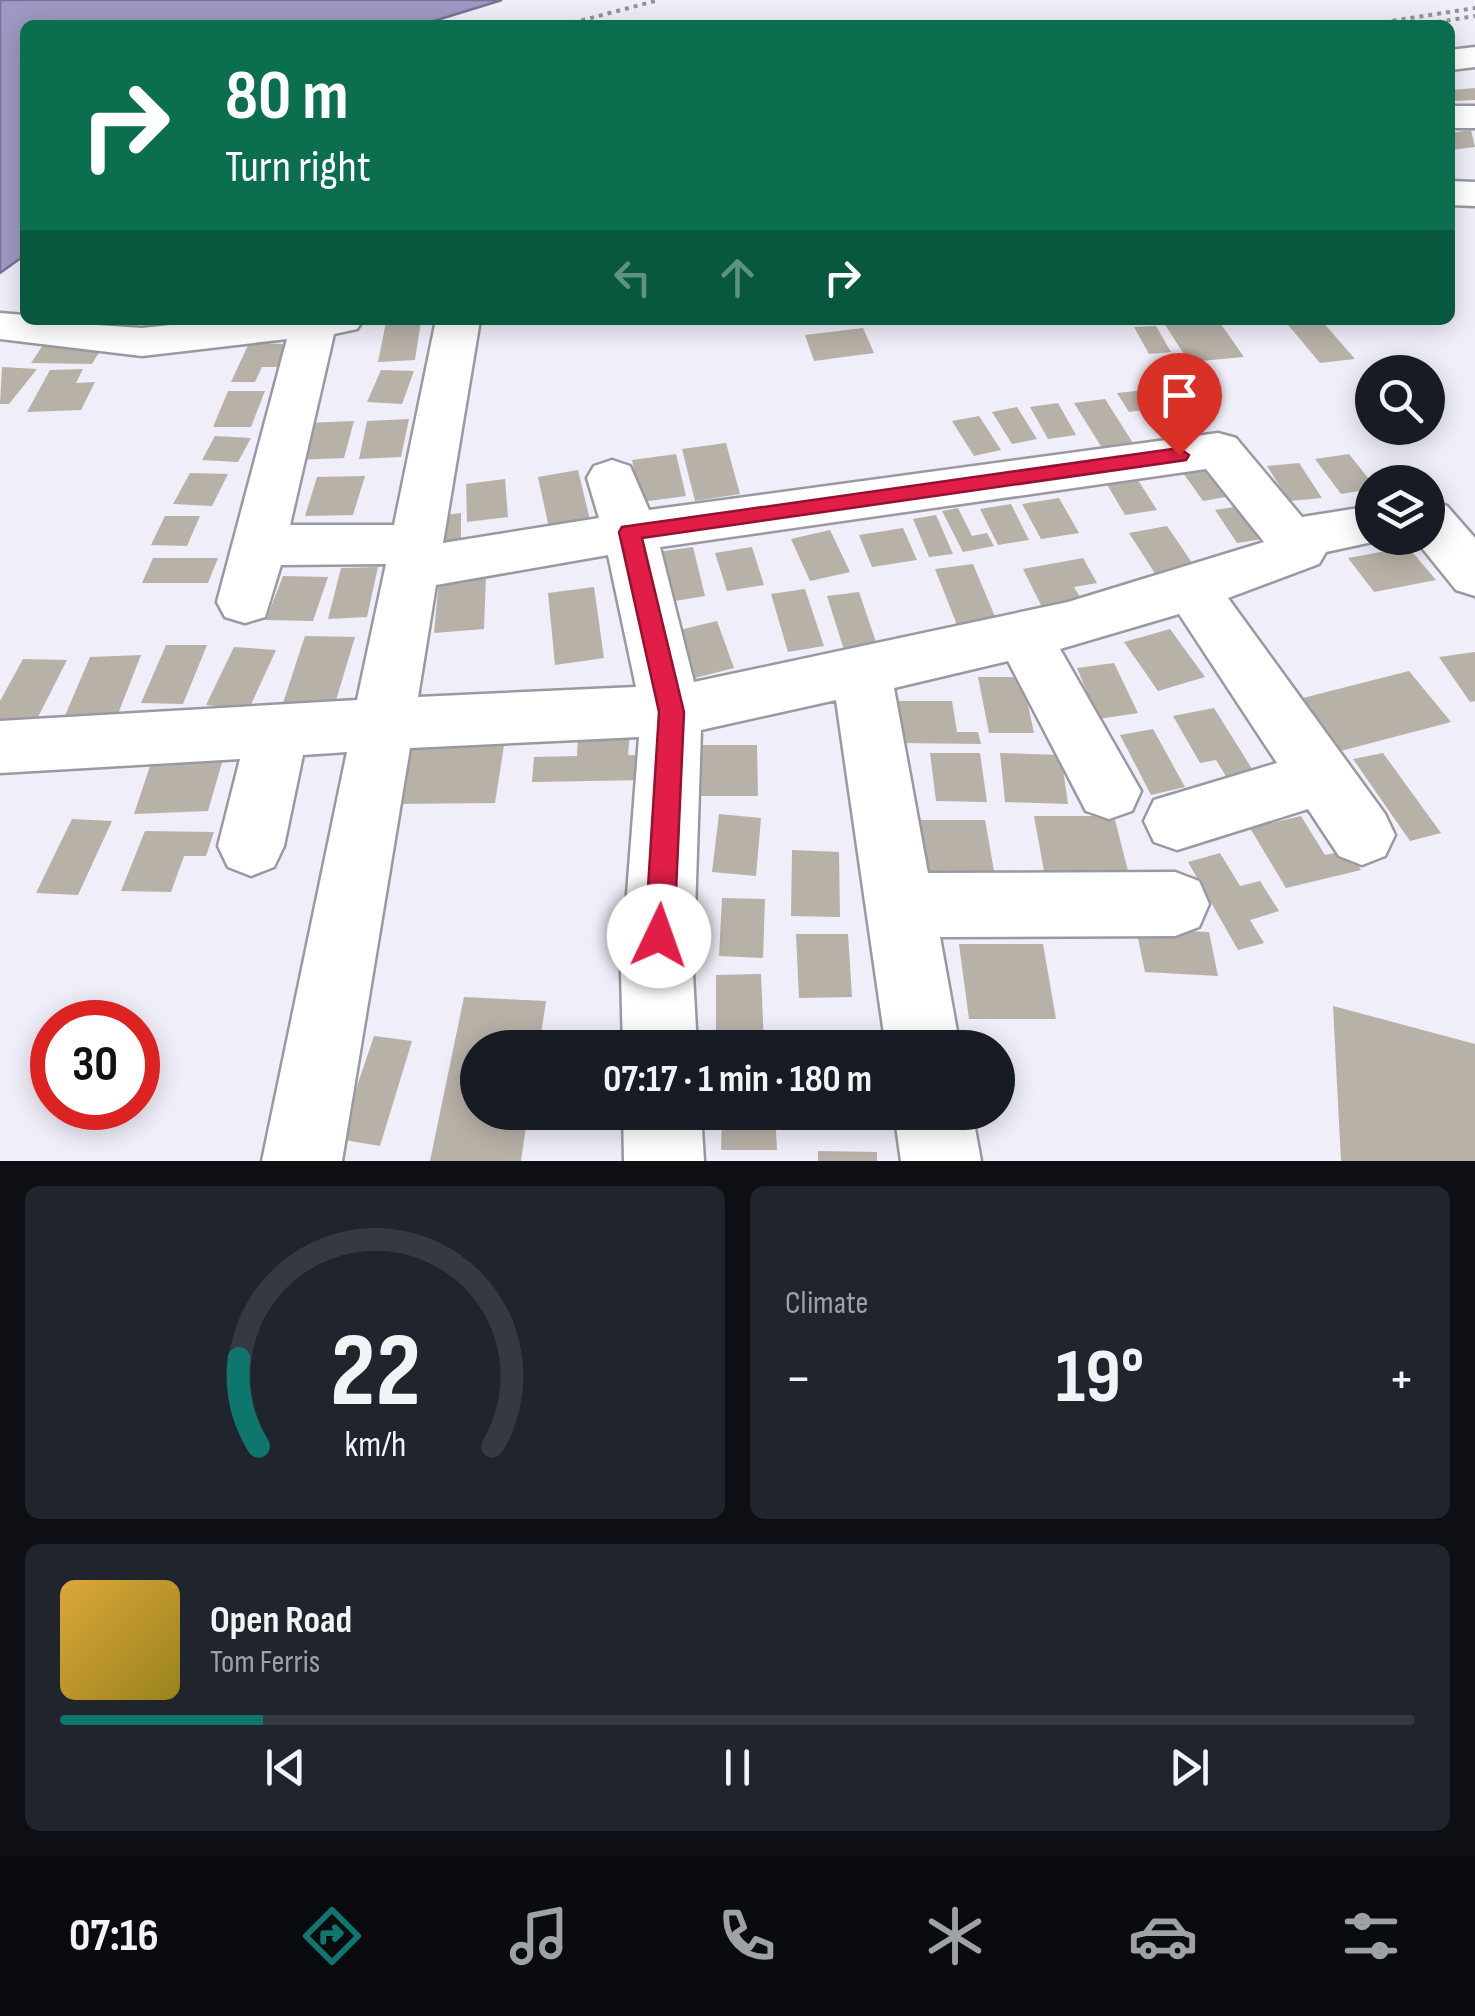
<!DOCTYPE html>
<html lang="en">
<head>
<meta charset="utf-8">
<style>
  :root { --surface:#171b24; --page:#20242c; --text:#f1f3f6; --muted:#9ea1a6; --line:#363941; --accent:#0f766e }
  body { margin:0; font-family:"Sofia Sans Condensed",sans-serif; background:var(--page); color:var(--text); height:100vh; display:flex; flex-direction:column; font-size:38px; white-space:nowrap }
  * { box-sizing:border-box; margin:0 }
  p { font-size:32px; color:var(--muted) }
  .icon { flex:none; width:55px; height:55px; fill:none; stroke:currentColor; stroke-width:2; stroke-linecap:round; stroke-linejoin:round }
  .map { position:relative; height:1161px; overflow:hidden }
  .side { display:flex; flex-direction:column; gap:25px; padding:25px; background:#0d0f14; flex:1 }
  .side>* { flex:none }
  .guide { position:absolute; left:20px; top:20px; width:1435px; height:305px; border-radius:15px; box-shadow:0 5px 25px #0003; background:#0b6e4f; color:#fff; overflow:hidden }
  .tools { position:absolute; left:1355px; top:355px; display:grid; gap:20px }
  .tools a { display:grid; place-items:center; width:90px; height:90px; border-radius:50%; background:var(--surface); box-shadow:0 5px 25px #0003; font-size:50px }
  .speed { position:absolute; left:30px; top:1000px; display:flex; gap:20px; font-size:50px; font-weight:700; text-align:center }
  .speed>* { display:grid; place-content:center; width:130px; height:130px; border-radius:50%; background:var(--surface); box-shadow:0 5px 25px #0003; line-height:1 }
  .speed .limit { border:15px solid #d22; background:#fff; color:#111 }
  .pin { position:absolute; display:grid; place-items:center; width:85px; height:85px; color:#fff; margin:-102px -42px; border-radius:50% 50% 50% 0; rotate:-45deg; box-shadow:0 0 10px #0007 }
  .pin .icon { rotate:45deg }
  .me { position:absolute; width:110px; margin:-55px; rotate:3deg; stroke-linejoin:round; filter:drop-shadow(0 0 8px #0008) }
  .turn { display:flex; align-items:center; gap:35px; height:210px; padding:0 40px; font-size:45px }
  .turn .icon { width:130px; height:130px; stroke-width:2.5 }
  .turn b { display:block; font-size:70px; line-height:85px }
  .lanes { display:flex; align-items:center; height:95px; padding:0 40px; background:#0003; justify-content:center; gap:50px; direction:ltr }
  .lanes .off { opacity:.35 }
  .big { font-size:75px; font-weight:700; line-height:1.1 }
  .side .card { flex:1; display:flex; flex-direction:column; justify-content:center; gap:15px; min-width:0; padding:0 35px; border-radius:15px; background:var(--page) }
  .side .dial { align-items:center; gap:0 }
  .dial svg { height:260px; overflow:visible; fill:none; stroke:var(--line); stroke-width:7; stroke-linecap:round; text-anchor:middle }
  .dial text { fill:var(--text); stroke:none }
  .song { display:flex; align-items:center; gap:30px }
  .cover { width:120px; height:120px; border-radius:15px; background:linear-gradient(135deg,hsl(40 70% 55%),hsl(50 70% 35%)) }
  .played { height:10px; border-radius:5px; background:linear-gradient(90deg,var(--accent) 15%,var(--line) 15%) }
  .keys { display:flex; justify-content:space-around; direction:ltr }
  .heat { display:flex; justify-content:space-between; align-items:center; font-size:55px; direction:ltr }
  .side .tiles { flex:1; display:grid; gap:25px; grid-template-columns:1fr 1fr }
  .card:last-child { grid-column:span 2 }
  .trip { position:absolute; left:460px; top:1030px; width:555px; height:100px; border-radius:50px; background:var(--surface); box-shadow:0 5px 25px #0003; font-weight:700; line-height:100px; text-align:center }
  .menu { display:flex; height:160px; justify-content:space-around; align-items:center; background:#090b0e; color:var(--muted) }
  .menu .icon { width:70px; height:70px }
  .menu .active { color:var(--accent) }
  .menu b { font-size:45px; color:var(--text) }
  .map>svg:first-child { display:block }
</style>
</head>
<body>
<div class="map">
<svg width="1475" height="1161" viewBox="0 0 1475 1161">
  <rect width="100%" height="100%" fill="#efeef9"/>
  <path fill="#9d99c4" stroke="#777493" stroke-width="2.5" d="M0 0H502L421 25H25V255L0 273Z"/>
  <path fill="#b8b1a8" d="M1475 88V100L1455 101 1450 97V90Z
    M1471 130 1475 147 1450 150V133Z
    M1162 320H1218L1244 357 1189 362Z
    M1284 320H1321L1355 359 1320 363Z
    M421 321 415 360 378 362 386 322Z
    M1156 326 1171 352 1149 354 1134 327Z
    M863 328 874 353 814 361 805 335Z
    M249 343 287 344 278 367H262L255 382H231Z
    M43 345 103 346 92 364 31 363Z
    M2 367 37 369 9 404H0Z
    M83 369 76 383 95 382 81 410 27 412 50 370Z
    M381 370 414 371 402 404 367 402Z
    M1182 385 1210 421 1178 427 1151 390Z
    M1145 390 1156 408 1129 412 1117 393Z
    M228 391H265L251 427H213Z
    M1105 399 1133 443 1102 448 1074 403Z
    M1058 403 1076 435 1048 439 1030 407Z
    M1017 407 1037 439 1012 444 992 412Z
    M979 416 1001 450 974 456 952 421Z
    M409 419 401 457 359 459 367 421Z
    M354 421 344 458 294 460 306 423Z
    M215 436 251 438 238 462 202 460Z
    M726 443 740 494 695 501 682 449Z
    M676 454 686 496 641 502 632 460Z
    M1349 454 1372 483V489L1341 494 1315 459Z
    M1299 463 1322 498 1289 501 1267 466Z
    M1215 464 1238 495 1203 501 1181 470Z
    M578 470 590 520 549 528 538 477Z
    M190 473 228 474 212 506 173 504Z
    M365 476 353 515 305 516 317 477Z
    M1136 477 1157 510 1125 515 1105 481Z
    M505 479 508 517 467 522 466 484Z
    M1059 498 1079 533 1041 539 1022 504Z
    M1011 504 1029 540 998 545 980 509Z
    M1247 505 1270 538 1237 543 1215 510Z
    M958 508 972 536 987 533 994 546 963 552 942 511Z
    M461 513V545L445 547V515Z
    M936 515 953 554 929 557 913 519Z
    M165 516H200L187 546 151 545Z
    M1167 526 1195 567 1156 575 1129 533Z
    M903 528 917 560 872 567 859 535Z
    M830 530 850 572 810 581 791 539Z
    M693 547 705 596 669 602 658 552Z
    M752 547 764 585 727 591 715 553Z
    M1408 547 1436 580 1374 592 1348 558Z
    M153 558H218L208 583H142Z
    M1083 558 1097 583 1074 587 1086 607 1046 615 1023 569Z
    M973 564 996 619 957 625 935 569Z
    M378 567 367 617 328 619 341 568Z
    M486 575 484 629 434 633 439 579Z
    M283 576 328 577 313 621 266 620Z
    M594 587 604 658 555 665 548 593Z
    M805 589 824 646 788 652 771 594Z
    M859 592 877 645 844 650 827 596Z
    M717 621 734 668 691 679 675 631Z
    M1170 629 1205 677 1158 691 1124 642Z
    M305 636 355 637 334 707 282 706Z
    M166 645H207L183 704 141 703Z
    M234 647 276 650 249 709 206 705Z
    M1475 652V701L1470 702 1439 657Z
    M141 655 114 724 61 725 90 657Z
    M23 659 67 660 35 723H0V701Z
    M1114 663 1138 713 1098 719 1077 668Z
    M1409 671 1451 722 1337 752 1299 699Z
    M978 677H1022L1034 733H989Z
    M898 701H952L957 732H978L981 744 902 743Z
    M1214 708 1254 772 1227 778 1216 760 1200 763 1173 716Z
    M1153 729 1185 787 1151 795 1120 735Z
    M630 734 628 755H648L647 780 532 782 534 757 577 756 578 735Z
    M407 739H505L495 803 393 804Z
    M702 745H757L758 796H701Z
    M930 753H980L987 802 936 801Z
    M1000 753 1061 755 1068 804 1005 802Z
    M1383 753 1441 833 1410 841 1353 759Z
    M223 759 208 811 134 814 151 763Z
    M719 814 761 818 756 876 712 872Z
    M1034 816H1114L1128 871H1044Z
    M1301 816 1325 855 1349 850 1361 870 1286 888 1250 828Z
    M72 819 112 821 78 895 36 893Z
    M913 820H985L994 871 920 872Z
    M145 831 214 832 206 856H184L171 892 121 891Z
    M792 850 839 852 840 917 791 916Z
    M1220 853 1240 886 1260 881 1279 911 1250 920 1264 943 1238 950 1188 862Z
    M722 898 765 899 763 958 719 956Z
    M1136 929 1209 932 1218 976 1145 972Z
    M796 934H848L852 997 799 998Z
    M959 944H1043L1056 1019H969Z
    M761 974 764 1045H716V975Z
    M464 997 546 1001 539 1048H478V1112H528L521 1161H430Z
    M1333 1006 1475 1044V1161H1341Z
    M808 1033H887L888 1048H809Z
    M374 1036 412 1041 380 1146 339 1139Z
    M722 1112H775L777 1150H721Z
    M812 1112H893L894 1130H813Z
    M818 1151 877 1152V1161H818Z"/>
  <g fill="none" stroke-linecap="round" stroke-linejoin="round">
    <g stroke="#9999a3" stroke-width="5">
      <path id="minor" d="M1475 47V67L1450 70V50Z
        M1450 106H1475V128H1450Z
        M1450 181 1475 182V206L1450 205Z
        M0 313 25 315V320L142 328 217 320H363L357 329 334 334 290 525H394L436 320H480L443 543 599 518 587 478 594 466 612 460 630 466 649 510 1218 433 1236 438 1302 517 1372 506V538H1391L1326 552 1319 564 1228 598 1385 814 1395 835 1385 856 1362 865 1339 856 1308 809 1177 850 1154 842 1144 821 1154 800 1277 763 1179 614 1060 649 1141 791 1132 811 1109 819 1086 811 1008 661 894 688 928 873 1175 872 1199 881 1209 904 1199 927 1175 936 940 937 960 1048H886L836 700 701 730 693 973 697 1048H623L621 973 639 737 410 748 342 1161H262L347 752 303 755 284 846 274 867 251 876 228 867 218 846 240 759 0 773V721L357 700 386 564 281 565 265 617 245 623 225 617 217 602 287 339 142 356 0 339ZM1206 469 1264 542 1068 602 694 682 660 547ZM608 555 636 687 418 697 436 585Z
        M1428 500 1447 506 1475 538V596L1456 590 1414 538H1428Z
        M623 1112H701L704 1161H624Z
        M894 1112H972L981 1161H901Z"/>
    </g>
    <path stroke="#94939a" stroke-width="4" stroke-dasharray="4 5" stroke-linecap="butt" d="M564 25 659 0
      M1366 25 1475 8
      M1420 25 1475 16"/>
    <use href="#minor" fill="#fff" fill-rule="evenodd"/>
  </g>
  <path fill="#e11d48" stroke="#92132f" stroke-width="2.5" d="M1179 448 1189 455 1186 460 642 538 684 712 674 936 669 946 659 950 649 946 645 936 659 712 619 532 622 527Z"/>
</svg>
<div class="tools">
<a><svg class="icon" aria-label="search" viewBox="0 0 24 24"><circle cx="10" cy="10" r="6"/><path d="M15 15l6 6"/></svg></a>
<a><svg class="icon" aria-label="layers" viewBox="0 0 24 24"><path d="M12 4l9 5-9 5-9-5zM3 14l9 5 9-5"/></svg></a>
</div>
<div class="speed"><div class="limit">30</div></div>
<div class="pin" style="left:1179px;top:455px;background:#d93025"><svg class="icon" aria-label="arrive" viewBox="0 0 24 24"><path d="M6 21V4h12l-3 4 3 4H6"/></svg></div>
<svg class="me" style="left:659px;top:936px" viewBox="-20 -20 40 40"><circle r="19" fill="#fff"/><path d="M0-13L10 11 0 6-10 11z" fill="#e11d48"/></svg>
<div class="trip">07:17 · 1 min · 180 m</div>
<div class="guide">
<div class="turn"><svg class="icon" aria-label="right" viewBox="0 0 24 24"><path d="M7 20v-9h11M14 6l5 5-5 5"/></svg><div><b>80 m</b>Turn right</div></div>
<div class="lanes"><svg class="icon off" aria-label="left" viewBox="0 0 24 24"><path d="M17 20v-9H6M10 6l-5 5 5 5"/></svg><svg class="icon off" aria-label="ahead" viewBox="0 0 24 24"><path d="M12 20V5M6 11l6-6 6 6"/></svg><svg class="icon" aria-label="right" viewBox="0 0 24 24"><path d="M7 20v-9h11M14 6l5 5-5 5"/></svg></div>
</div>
</div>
<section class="side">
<div class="tiles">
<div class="card dial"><svg viewBox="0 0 100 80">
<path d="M14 69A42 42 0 1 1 86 69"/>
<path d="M14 69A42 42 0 0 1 8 42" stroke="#0f766e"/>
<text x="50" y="56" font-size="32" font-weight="700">22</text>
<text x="50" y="72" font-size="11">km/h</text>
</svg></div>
<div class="card"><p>Climate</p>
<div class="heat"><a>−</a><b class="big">19°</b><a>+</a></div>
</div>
<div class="card">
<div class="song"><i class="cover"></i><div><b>Open Road</b><p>Tom Ferris</p></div></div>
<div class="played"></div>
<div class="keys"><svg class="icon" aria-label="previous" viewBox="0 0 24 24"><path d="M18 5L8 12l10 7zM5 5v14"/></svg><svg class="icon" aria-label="pause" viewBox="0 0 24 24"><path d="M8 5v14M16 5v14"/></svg><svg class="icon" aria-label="next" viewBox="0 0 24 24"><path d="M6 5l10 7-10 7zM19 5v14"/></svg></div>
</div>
</div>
</section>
<nav class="menu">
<b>07:16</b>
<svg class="icon active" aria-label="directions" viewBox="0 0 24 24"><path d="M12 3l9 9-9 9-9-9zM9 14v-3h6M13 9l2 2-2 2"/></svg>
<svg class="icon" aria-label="music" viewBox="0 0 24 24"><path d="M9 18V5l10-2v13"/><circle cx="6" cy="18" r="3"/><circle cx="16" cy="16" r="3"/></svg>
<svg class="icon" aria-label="phone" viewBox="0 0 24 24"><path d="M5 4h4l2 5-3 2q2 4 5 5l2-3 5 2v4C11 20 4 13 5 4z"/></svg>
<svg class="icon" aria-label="climate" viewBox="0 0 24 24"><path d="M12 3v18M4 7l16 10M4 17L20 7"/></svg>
<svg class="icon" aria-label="car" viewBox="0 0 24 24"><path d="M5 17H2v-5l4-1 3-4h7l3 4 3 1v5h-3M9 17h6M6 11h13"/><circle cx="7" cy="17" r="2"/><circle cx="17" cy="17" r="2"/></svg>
<svg class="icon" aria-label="filters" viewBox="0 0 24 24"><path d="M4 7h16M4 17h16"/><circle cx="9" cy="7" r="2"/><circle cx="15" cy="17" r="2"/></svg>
</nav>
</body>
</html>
